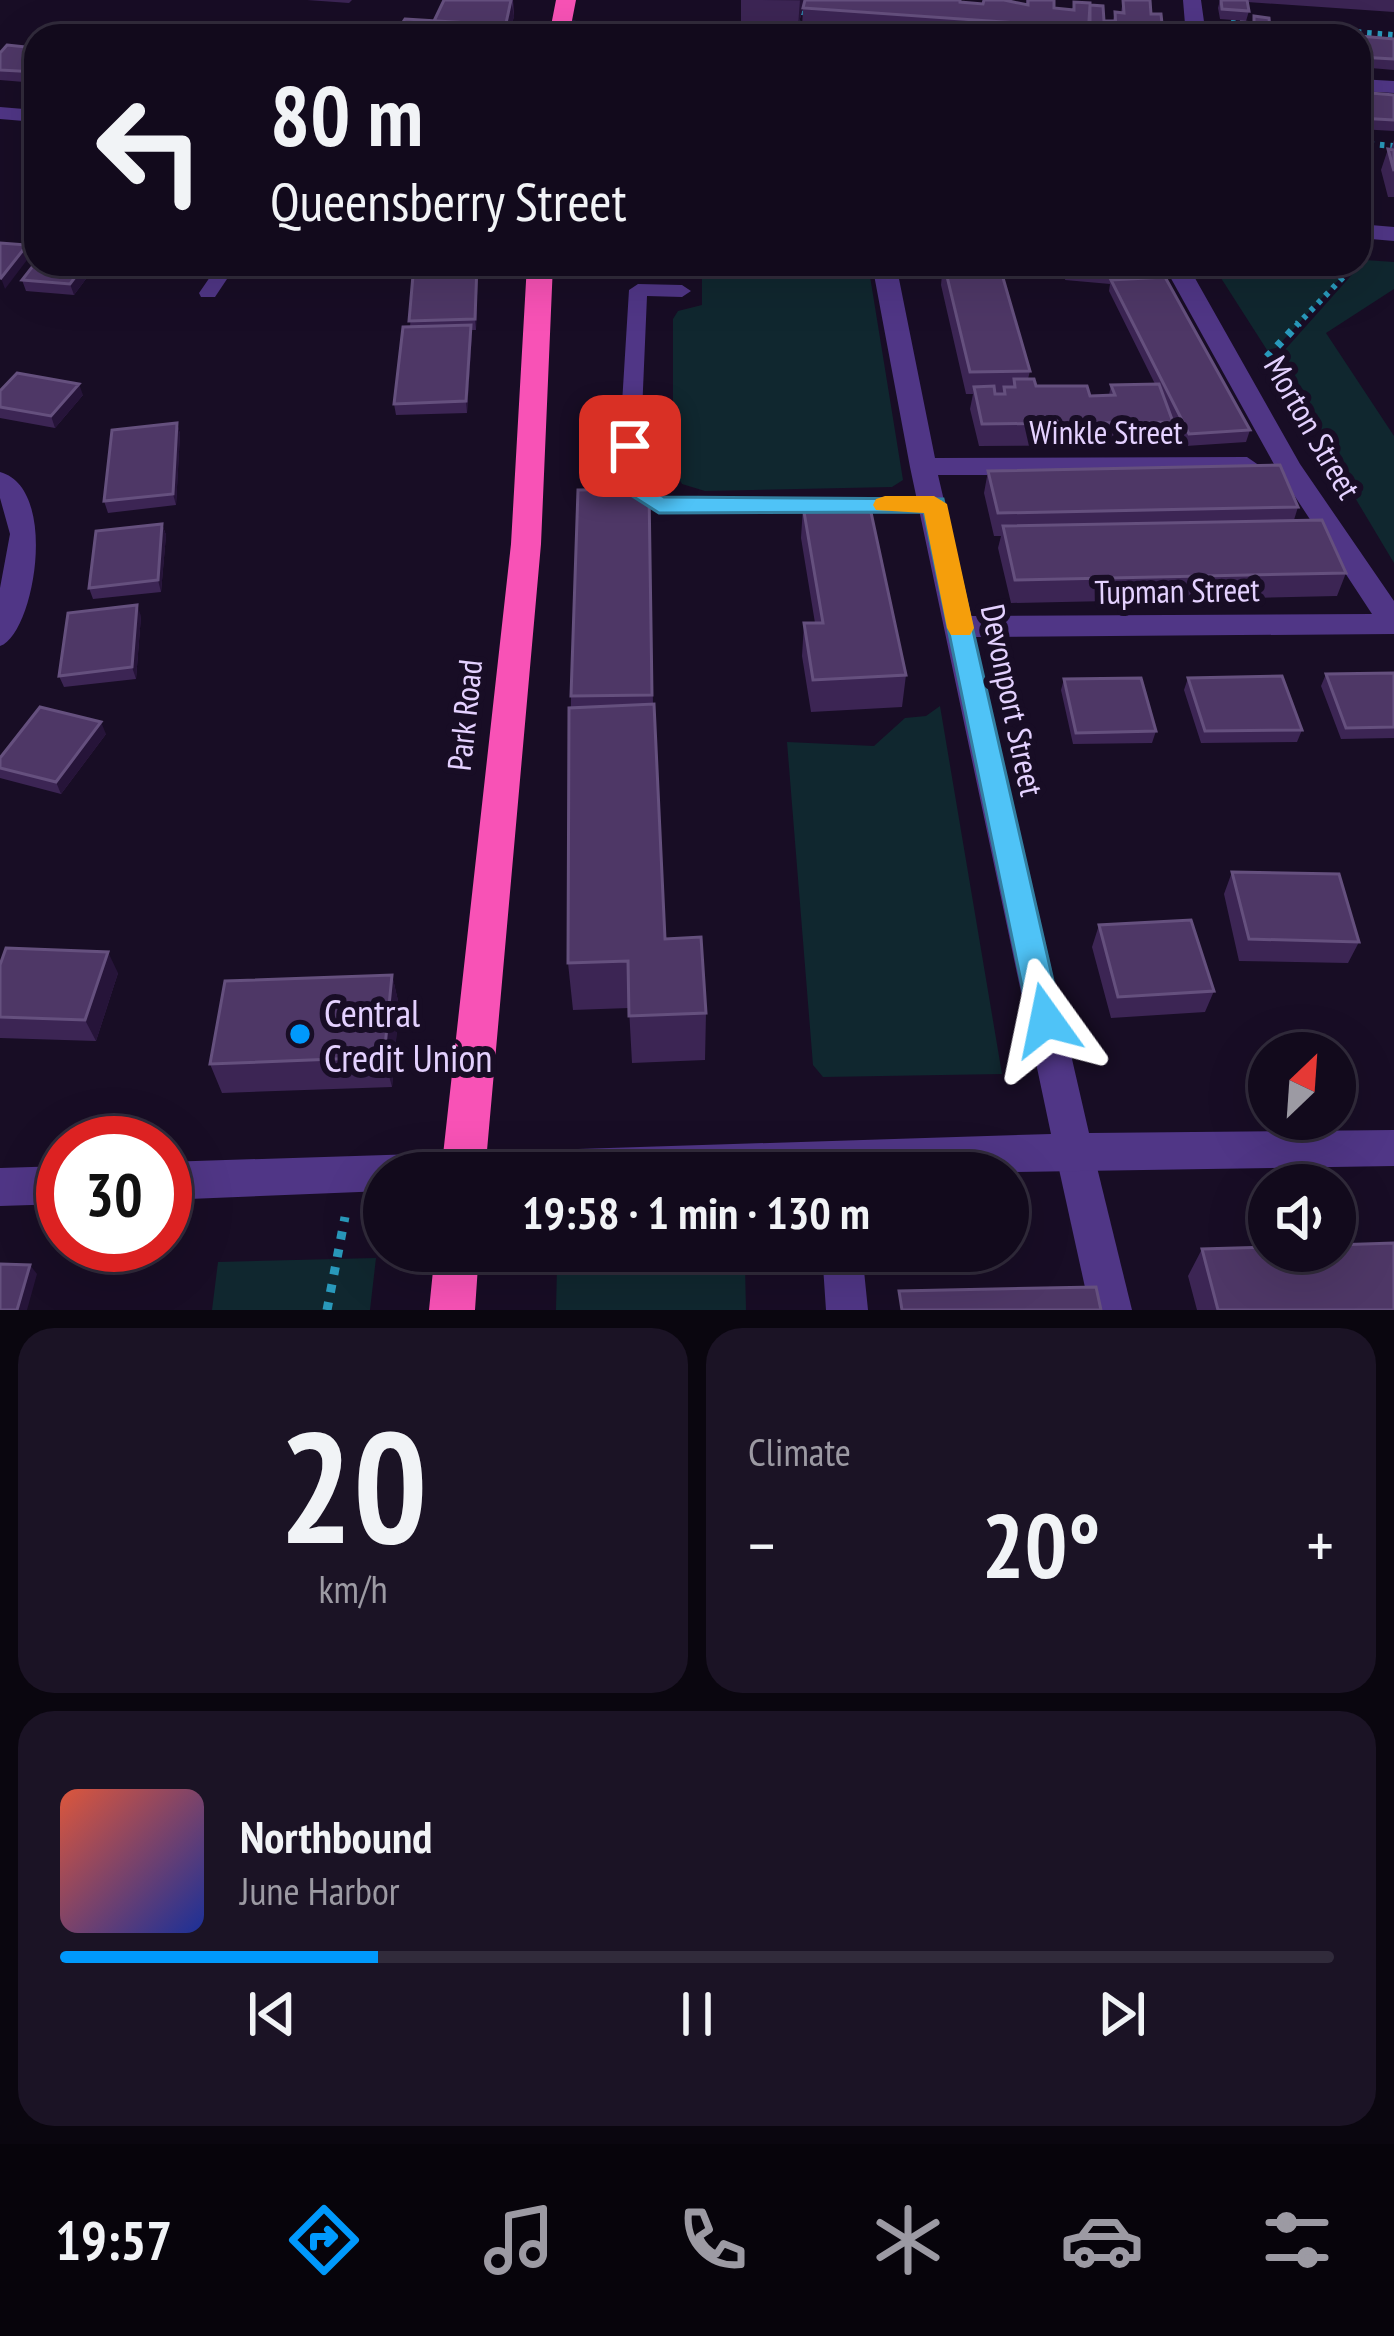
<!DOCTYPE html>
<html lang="en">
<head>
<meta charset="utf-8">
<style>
  :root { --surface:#120a1c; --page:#1b1325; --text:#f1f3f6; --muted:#9c9aa3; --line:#312b3b; --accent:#0099fc }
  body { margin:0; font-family:"PT Sans Narrow",sans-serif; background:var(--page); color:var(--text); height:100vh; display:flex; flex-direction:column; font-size:45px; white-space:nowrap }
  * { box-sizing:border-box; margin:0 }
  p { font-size:39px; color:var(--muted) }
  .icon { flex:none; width:66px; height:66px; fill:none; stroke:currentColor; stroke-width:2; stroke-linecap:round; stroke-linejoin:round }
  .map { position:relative; height:1310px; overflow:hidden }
  .sheet { display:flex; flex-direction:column; gap:18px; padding:18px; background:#0a060f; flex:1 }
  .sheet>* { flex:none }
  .hud { position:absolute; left:24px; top:24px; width:1347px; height:252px; border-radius:36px; box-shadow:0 12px 48px #0002,0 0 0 3px var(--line); background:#120a1c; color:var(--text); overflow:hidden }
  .needle { width:78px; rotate:25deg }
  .tools { position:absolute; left:1248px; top:1032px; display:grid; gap:24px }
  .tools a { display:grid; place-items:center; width:108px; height:108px; border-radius:50%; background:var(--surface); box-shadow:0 12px 48px #0002,0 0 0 3px var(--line); font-size:60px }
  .speed { position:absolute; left:36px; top:1116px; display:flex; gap:24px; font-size:60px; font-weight:700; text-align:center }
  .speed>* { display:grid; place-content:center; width:156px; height:156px; border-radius:50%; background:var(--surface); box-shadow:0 12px 48px #0002,0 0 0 3px var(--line); line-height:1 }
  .speed .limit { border:18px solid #d22; background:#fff; color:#111 }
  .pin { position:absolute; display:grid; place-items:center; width:102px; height:102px; color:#fff; margin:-51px; border-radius:24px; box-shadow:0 6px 18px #0006 }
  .me { position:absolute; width:132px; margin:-66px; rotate:348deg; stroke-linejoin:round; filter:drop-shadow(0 0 9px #0008) }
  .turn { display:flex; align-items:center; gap:42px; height:252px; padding:0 48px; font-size:54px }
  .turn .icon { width:156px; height:156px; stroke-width:2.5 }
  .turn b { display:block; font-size:84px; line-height:102px }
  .big { font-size:90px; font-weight:600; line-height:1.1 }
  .sheet .widget { flex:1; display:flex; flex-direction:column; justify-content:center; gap:18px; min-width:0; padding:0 42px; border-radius:36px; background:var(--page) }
  .sheet .dial { align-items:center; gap:0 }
  .dial b { font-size:156px; line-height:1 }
  .song { display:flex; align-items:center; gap:36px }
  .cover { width:144px; height:144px; border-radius:18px; background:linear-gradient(135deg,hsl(10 70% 55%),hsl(230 70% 35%)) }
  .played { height:12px; border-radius:6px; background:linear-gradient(90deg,var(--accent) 25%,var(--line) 25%) }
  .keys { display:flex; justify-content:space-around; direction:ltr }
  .heat { display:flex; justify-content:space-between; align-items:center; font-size:66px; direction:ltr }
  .sheet .tiles { flex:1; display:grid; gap:18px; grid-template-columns:1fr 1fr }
  .widget:last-child { grid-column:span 2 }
  .trip { position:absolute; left:363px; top:1152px; width:666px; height:120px; border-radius:60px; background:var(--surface); box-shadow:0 12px 48px #0002,0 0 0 3px var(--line); font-weight:600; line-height:120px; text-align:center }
  .tabs { display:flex; height:192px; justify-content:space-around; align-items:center; background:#07040b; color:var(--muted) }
  .tabs .icon { width:84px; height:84px }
  .tabs .current { color:var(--accent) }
  .tabs b { font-size:54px; color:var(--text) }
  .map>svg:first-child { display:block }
</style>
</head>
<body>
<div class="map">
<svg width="1394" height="1310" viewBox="0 0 1394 1310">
  <rect width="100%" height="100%" fill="#180d25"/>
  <path fill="#10272f" d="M1365 260 1394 262V289L1326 333 1394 436V563L1274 362Z
    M595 264H868L903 480 892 487 705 491 682 484 673 467V319L678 311 702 305V271H594Z
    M1212 264H1353L1276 348 1267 350Z
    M940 706 1002 1074 823 1077 813 1065 787 742 874 746 905 718 926 716Z
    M376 1258 370 1310H212L218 1262Z
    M745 1265 746 1310H556L557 1267Z"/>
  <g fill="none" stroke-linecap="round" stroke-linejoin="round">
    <path stroke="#2999bb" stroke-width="6" stroke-dasharray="4.5 6" stroke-linecap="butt" d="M1231 23 1394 35
      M800 36 805 0
      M1359 143 1394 146
      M1296 326 1355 265"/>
    <path stroke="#2999bb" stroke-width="8" stroke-dasharray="6 9" stroke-linecap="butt" d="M1267 357 1299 323"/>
    <path stroke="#2999bb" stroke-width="9" stroke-dasharray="8 10" stroke-linecap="butt" d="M327 1310 345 1217"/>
    <path fill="#503686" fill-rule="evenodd" d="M219 264H237L215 297H201L199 293Z
      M638 284 682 285 691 291 682 297 647 296 639 482 663 498 935 497 943 499 946 504 943 509 659 512 620 490 617 485 629 290Z"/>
    <path fill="#503686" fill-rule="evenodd" d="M1074 1133 1088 1138 1093 1151 1132 1310H1090L1055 1151 1060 1138Z"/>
    <path fill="#503686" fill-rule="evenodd" d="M1183 0H1201L1206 36H1186Z
      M562 20 706 30 716 36 555 30V22Z
      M1359 79 1394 81V93L1359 91Z
      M0 107 36 110V122L0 119Z
      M1359 224 1394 227V241L1359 238Z
      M872 264H896L935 458 1247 457 1260 466 1247 475H938L971 616 1372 614 1275 466 1163 264H1187L1300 464 1394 601V634L975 637 1089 1133 1394 1130V1166L952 1173H384V1191L165 1200V1162L1051 1134 910 467Z
      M0 472C60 488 34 635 0 646V588L10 534 0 498Z
      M63 1166V1204L0 1206V1168Z
      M822 1251H862L868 1310H826Z"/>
    <path fill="#f852b6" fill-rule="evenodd" d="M556 0H576L569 36H549Z
      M527 264H553L541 544 485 1173H441L511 544Z
      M435 1251H479L475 1310H429Z"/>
  </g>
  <path fill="#3c2554" d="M307 0H352L349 3Z
    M444 0H513L514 16 509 36H394L434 21Z
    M741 0 936 1 1026 5V0H1054V8L1073 10 1074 2 1090 5 1104 21H1113L1115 12H1121L1123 0 1151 14 1163 33 1162 36H919L802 28 803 8 798 26 741 22Z
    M1220 0H1394V12L1247 2 1249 11 1246 21 1220 19 1218 8Z
    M1359 36 1394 39V70L1359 67Z
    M36 48V83L0 80V53Z
    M1359 92 1394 95V131L1359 129Z
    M1394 140V197H1388L1381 170 1388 149H1391Z
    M36 264H97L74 295 26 291 22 280Z
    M414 264H478L476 330H472L467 413 396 415 394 404 410 327Z
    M943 264H1035L1032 278H1017L1013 266H1000L1030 371 1028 379 1036 386 1090 396 1109 395 1111 385 1155 384 1109 291 1110 284 1065 280 1066 271H1052L1051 264H1163L1160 277 1250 430 1246 442 1186 446 1168 410 1173 422 1167 445 979 446 970 409 973 394H966L941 285Z
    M0 391 83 395 55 428 0 418Z
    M177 423 180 434 176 505 108 513 104 501Z
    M988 471 1298 507 1294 520 1346 573 1337 596 1011 603 998 548 1001 536H994L984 493Z
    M649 489 653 704 665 939 706 1013 705 1060 632 1063 629 1008 573 1010 568 963 571 696Z
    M803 506 906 675 902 707 811 712 802 656 804 623H815L801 538Z
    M162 524 166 535 161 592 93 599 89 588Z
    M141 616 136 679 64 687 59 676Z
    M1394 673V738L1341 739 1321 686 1326 674Z
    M1188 678 1302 730 1297 742 1201 743 1184 690Z
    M1064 679 1156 731 1152 743 1073 744 1061 690Z
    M106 734 61 794 0 778V758Z
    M1232 872 1359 942 1348 963 1239 961 1224 894Z
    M1099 925 1214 991 1205 1012 1111 1018 1092 947Z
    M0 965 118 973 96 1041 0 1038Z
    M392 975 399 1005 392 1087 222 1093 210 1064Z
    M1202 1249 1394 1310H1197L1188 1276Z"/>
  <path fill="#261439" d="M511 0 514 16 509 36H506L505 28Z
    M800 0H805L798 26Z
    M27 245 30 256 5 289 1 278Z
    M85 264H97L74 295 70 284Z
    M477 264H478L476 330 475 319Z
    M471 325 472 336 467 413 466 401Z
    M79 384 83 395 55 428 51 416Z
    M177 423 180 434 176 505 173 494Z
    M162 524 166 535 161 592 158 580Z
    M137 605 141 616 136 679 132 667Z
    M101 722 106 734 61 794 56 782Z
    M108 952 118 973 96 1041 85 1020Z
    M392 975 399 1005 392 1087 384 1057Z
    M30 1265 37 1274 27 1310H17Z"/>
  <path fill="#4e3766" stroke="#65507e" stroke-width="3" d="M444 0H511L505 28 486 27 487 24 434 21Z
    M805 0H960V2L983 4 984 0H1004L1028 5V0H1054V8L1074 10V2L1090 3V28L803 8Z
    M1123 0H1150L1151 14H1161L1163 33 1116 29 1115 12 1124 13Z
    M1221 0H1247L1249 11 1222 9Z
    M1090 5 1103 6 1104 21H1113L1114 36H1088Z
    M1254 16 1269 18 1270 30 1354 36H1231L1230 27 1244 28 1242 22 1254 23Z
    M405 19 487 24 482 34 492 35 394 36Z
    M724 33 762 36H723Z
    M1359 36 1394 39V59L1359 57Z
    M7 45 36 48V72L0 70V53Z
    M1359 92 1394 95V120L1359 118Z
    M1388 149 1394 150V171Z
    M0 243 27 245 1 278 0 277Z
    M36 262V264H85L70 284 22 280Z
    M414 264H477L475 319 409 321Z
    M944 264H999L1030 371 970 372Z
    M1165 277 1250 430 1189 434 1111 280Z
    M471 325 466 401 394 404 403 327Z
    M17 373 79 384 51 416 0 407V391Z
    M1014 379H1034L1036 386H1087L1090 396 1115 395 1111 385 1159 384 1173 422 982 424 974 387 994 386 995 394H1005L1004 387H1015Z
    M177 423 173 494 104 501 112 430Z
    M1280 465 1298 507 998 513 988 471Z
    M649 489 652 695 571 696 578 490Z
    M869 503 906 675 813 680 804 623H823L803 506Z
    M1322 520 1346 573 1015 580 1003 526Z
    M162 524 158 580 89 588 96 531Z
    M137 605 132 667 59 676 68 613Z
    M1394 673V727L1346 728 1326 674Z
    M1282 676 1302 730 1205 731 1188 678Z
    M1141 678 1156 731 1076 733 1064 679Z
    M654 704 665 939 701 937 706 1013 629 1016 628 961 568 963 569 708Z
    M40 707 101 722 56 782 0 768V758Z
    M1232 872 1339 874 1359 942 1249 939Z
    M1191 920 1214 991 1118 997 1099 925Z
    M6 948 108 952 85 1020 0 1017V965Z
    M392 975 384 1057 210 1064 225 981Z
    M1394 1243V1310H1218L1202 1249 1269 1247V1251H1335V1245Z
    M0 1264 30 1265 17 1310H0Z
    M1096 1287 1101 1310H902L899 1291Z"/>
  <path fill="#4fc3f7" stroke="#337fa1" stroke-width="3" d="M630 439 642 446 640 482 664 497 943 499 1062 1020 1057 1030 1046 1034 1034 1030 1029 1020 924 512 659 513 615 485 618 446Z"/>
  <path fill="#f59e0b" d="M885 496H934L947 504 974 628 970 635H951L947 628 924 513 876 510 873 505 876 499Z"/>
  <circle fill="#0099fc" stroke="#180d25" stroke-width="4.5" cx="300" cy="1034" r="12"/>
  <g text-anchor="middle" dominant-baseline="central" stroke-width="12" stroke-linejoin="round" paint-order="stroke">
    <g font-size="33" fill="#e4d1ff" stroke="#180d25">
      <text transform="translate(1313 427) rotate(60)">Morton Street</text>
      <text x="1106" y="431">Winkle Street</text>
      <text transform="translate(1177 590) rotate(-1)">Tupman Street</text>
      <text transform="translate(1013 700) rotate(78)">Devonport Street</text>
      <text transform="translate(464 715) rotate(-84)">Park Road</text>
    </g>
    <g font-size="39" fill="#e4d1ff" stroke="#180d25" text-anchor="start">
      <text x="324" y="1012">Central<tspan x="324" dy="45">Credit Union</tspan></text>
    </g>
  </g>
</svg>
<div class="tools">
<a><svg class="needle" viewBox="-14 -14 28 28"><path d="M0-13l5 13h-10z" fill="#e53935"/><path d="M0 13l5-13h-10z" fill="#9c9aa3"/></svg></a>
<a><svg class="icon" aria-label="sound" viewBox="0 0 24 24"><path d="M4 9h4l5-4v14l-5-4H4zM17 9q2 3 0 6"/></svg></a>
</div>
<div class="speed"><div class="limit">30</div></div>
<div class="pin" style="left:630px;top:446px;background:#d93025"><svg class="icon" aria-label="arrive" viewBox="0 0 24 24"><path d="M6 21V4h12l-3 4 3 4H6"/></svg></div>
<svg class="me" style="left:1046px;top:1020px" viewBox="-20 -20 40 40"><path d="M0-17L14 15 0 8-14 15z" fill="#4fc3f7" stroke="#fff" stroke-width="4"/></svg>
<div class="trip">19:58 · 1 min · 130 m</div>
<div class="hud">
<div class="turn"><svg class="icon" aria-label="left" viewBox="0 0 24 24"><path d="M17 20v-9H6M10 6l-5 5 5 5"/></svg><div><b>80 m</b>Queensberry Street</div></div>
</div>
</div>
<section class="sheet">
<div class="tiles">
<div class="widget dial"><b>20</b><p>km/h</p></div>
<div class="widget"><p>Climate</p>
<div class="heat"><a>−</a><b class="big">20°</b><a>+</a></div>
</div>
<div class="widget">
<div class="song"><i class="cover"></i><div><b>Northbound</b><p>June Harbor</p></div></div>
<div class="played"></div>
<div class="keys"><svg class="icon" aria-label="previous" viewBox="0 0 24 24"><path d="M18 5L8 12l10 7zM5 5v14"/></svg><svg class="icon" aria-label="pause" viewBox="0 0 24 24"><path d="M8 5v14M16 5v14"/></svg><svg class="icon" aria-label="next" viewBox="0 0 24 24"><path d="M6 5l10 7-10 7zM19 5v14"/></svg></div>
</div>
</div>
</section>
<nav class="tabs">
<b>19:57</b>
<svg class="icon current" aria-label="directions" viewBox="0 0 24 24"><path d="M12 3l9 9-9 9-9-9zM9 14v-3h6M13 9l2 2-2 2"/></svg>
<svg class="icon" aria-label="music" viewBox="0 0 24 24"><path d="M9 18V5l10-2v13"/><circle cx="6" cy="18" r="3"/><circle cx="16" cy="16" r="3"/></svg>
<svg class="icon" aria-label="phone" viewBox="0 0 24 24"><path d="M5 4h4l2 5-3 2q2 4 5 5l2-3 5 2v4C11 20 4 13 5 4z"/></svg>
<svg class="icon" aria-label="climate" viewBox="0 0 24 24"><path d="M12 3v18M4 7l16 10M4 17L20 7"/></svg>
<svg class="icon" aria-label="car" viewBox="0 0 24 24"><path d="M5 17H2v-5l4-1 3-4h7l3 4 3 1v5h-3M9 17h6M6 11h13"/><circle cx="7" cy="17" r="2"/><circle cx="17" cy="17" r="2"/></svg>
<svg class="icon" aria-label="filters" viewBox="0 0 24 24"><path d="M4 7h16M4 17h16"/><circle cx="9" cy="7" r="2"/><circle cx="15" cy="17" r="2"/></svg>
</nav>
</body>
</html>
